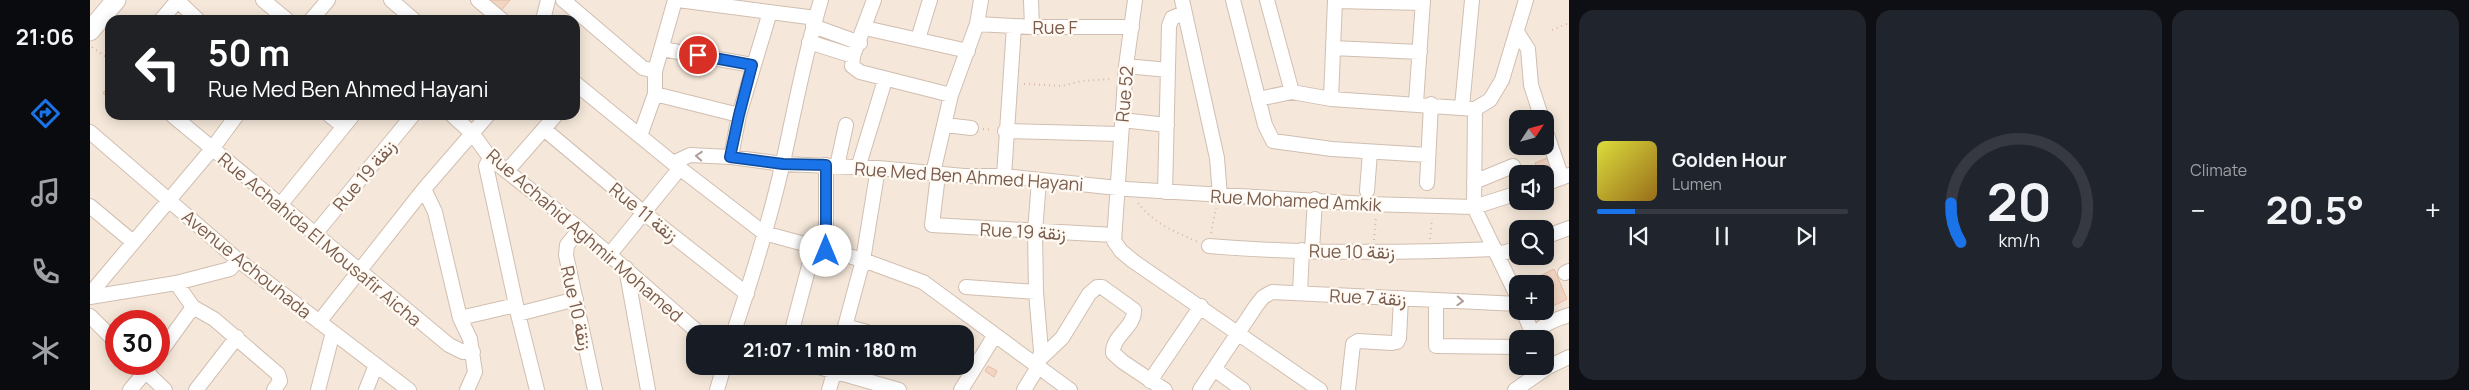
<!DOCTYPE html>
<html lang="en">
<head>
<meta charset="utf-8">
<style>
  :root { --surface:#171b24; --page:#20242c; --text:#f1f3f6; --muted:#9ea1a6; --line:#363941; --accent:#1a73e8 }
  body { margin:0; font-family:Manrope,Vazirmatn,sans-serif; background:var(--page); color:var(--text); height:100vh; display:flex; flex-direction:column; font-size:19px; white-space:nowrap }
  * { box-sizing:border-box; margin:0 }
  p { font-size:16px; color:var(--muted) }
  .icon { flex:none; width:28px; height:28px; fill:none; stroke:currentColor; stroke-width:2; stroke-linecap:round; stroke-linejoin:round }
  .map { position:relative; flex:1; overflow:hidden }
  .panel { display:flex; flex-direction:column; gap:10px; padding:10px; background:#0d0f14; width:900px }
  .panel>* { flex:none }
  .banner { position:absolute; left:15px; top:15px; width:475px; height:105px; border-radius:15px; box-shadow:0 2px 12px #0003; background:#202124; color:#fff; overflow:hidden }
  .needle { width:32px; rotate:54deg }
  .tools { position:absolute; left:1419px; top:110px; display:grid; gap:10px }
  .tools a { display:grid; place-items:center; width:45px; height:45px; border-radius:10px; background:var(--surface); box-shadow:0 2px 12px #0003; font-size:25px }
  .speed { position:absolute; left:15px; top:310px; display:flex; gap:10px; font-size:25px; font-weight:700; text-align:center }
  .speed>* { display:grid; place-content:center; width:65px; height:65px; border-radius:50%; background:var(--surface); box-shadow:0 2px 12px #0003; line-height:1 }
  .speed .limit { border:8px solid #d22; background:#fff; color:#111 }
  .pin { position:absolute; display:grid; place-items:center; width:42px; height:42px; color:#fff; margin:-21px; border:2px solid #fff; border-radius:50%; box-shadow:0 1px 5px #0007 }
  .me { position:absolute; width:55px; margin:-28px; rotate:0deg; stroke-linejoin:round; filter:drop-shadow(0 0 4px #0008) }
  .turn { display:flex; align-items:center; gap:18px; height:105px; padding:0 20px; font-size:22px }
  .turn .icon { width:65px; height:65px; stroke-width:2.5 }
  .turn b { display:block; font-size:35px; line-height:42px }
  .big { font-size:38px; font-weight:700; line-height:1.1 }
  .panel .tile { flex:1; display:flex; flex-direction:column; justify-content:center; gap:8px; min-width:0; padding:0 18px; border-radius:15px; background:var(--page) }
  .panel .dial { align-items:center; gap:0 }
  .dial svg { height:130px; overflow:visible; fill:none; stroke:var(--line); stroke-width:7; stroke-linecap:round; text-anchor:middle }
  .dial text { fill:var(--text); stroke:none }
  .song { display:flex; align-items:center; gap:15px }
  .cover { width:60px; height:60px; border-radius:8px; background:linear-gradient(135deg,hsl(60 70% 55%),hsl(40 70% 35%)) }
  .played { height:5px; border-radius:2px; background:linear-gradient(90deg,var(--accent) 15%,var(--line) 15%) }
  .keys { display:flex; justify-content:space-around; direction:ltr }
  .heat { display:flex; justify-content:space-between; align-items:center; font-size:28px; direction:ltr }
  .panel .tiles { flex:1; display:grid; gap:10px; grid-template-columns:repeat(3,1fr) }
  .trip { position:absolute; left:596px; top:325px; width:288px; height:50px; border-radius:15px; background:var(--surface); box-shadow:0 2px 12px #0003; font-weight:700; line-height:50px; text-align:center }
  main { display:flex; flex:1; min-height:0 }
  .dock { display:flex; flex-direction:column; width:90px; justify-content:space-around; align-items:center; background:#090b0e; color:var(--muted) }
  .dock .icon { width:35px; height:35px }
  .dock .current { color:var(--accent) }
  .dock b { font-size:22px; color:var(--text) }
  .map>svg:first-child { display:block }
</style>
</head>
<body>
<main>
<nav class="dock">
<b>21:06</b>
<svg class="icon current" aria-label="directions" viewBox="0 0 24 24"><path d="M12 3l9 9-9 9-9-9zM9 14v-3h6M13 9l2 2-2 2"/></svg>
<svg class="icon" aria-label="music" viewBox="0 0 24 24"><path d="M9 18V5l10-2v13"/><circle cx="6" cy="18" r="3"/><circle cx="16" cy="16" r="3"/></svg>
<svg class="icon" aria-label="phone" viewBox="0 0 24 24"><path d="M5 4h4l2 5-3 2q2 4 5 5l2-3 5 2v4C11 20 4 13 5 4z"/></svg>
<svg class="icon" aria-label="climate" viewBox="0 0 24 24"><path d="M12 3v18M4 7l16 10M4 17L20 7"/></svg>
</nav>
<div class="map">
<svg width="1479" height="390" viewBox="0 0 1479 390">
  <rect width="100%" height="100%" fill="#fdf6ec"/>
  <path fill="#f5e8da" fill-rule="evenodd" d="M0 0H1479V390H0ZM20 20H485V115H20ZM1428 119H1455V146H1428ZM1428 174H1455V201H1428ZM1428 229H1455V256H1428ZM1428 284H1455V311H1428ZM26 321H69V364H26ZM605 334H875V366H605ZM1428 339H1455V366H1428Z"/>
  <path fill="#f3d5c3" stroke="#e6bba3" d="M393 0H420L409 13Z
    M20 85V99L13 93Z
    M1460 157 1466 173 1458 176 1455 169 1448 172 1445 163Z
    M1464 269 1477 299 1455 310V296L1459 295 1450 276Z
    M1445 276 1449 284H1431L1430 283Z
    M898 366 907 371 904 377 895 371Z"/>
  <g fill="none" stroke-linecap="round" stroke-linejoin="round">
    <g stroke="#d1beb0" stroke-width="16">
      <path id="street" d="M87 0 108 20
        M173 0 197 20
        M301 0 324 20
        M388 0 412 20
        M473 0 553 68 565 71
        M588 0 726 18
        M941 0 942 27
        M1045 0 1036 66 1024 241 1031 251 1043 261 1230 390
        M1092 0 1127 158 1130 196
        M1143 0 1175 125 1183 141 1242 149 1338 155
        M1177 0 1202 92 1241 99 1385 109
        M1245 1 1333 3
        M71 20 88 0
        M221 20 238 0
        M453 20 458 0
        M887 24 942 27H1042
        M723 26 770 43
        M775 28 878 51
        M1427 32 1438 49 1441 85 1452 119
        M828 39 840 0
        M719 42 763 56 784 0
        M1243 48 1330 52
        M572 49 662 65
        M763 56 762 66 770 72 861 95
        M1036 66 1078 70
        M485 83 583 163 674 233 773 260 833 282 980 390
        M565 94 649 115
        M1168 99 1202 92
        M1241 99 1245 0
        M1326 103 1333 0
        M1372 107 1382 0
        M1385 109 1384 207 1428 298
        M1385 109 1400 100 1412 80 1436 0
        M82 115 359 345 373 352H383
        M239 115 253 126
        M362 115 383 134 400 158 490 229 610 334
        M1032 120 1077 125
        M855 125 881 128
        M454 129 554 213 657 294
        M1455 129 1472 178
        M915 131 1030 134
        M0 132 148 260 319 390
        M550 136 565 94V71L585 0
        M641 157 649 115 680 12
        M400 158 396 166 428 314 447 390
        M583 163 600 155 641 157 693 164 788 168 874 176H914L1037 189 1277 204 1384 207 1428 193
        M747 166 756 125
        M768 168 795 80
        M418 170 466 115
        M843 173 861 95 887 24 891 0
        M848 175 842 225 1024 235
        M914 176 924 27
        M1384 182 1423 166
        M1337 183 1341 104
        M1455 184 1479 175
        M334 189 345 212 370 318 380 339 385 372 377 390
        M1277 191 1280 152
        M1075 192 1079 26 1082 18 1094 13
        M191 204 263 115
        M0 206 43 242
        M490 229 477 245 476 255 505 390
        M225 234 323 115
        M1455 237 1479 228
        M1119 246C1214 254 1309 253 1405 249
        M1222 250 1225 199
        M736 251V165
        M520 254 590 168
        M1407 255 1428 248
        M536 268 558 390
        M1475 273 1479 271
        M86 283 103 307 124 319 188 374 190 381 184 390
        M876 287 946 292
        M1210 293 1212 250
        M0 294 122 149 147 115
        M0 297 86 283 140 269 148 260
        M1346 300V346L1428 347
        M1433 311 1445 339
        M428 314 486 299
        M0 316 26 342
        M370 318 426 305
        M229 322 334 189 398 115
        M755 326 784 334
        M643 334C662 278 680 220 693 162 705 108 715 53 731 0
        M701 334 724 247
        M753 334 773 260 788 168
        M1444 336C1453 323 1465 320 1479 315
        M69 354 103 307
        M951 358 972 338 999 294 1007 287H1012L1044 310C1045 327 1022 336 1023 353L1033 362 1075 390
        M48 364 75 390
        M725 366 809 390
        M1124 369 1153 390
        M1060 381 1111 306
        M40 390 62 364
        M106 390 147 337
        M228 390 243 332
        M276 390 286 365
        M627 390 634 366
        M739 390 746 366
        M871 390 905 335
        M934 390 948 367 951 351 946 292 945 232 949 180
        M1110 390 1166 306 1173 297 1182 292 1428 304
        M1258 390 1263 344 1268 341 1302 343 1307 342 1309 338 1311 298
        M1425 390 1458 367 1479 357"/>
    </g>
    <g stroke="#d6c0b0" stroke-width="21">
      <path id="secondary" d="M0 31 26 0"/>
    </g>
    <path stroke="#d9b8a5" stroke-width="2" stroke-dasharray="1 4" stroke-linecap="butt" d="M1462 30 1479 23
      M2 47 20 60
      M934 84 972 86 991 81 1023 79
      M893 129 903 130
      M1048 203C1063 223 1085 232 1108 242
      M1121 233 1126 208
      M1340 239 1342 219
      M1284 240 1286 217"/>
    <use href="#street" stroke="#fff" stroke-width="14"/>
    <use href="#secondary" stroke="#fff" stroke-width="19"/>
  </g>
  <defs><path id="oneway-chevron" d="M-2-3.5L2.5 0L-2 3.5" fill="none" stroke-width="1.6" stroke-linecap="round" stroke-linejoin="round" transform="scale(1.25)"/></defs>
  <g stroke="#af9d94">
    <use href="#oneway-chevron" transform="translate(609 156) rotate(-176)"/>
    <use href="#oneway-chevron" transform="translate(1370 301) rotate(3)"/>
  </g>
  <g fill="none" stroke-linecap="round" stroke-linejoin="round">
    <g stroke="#114b97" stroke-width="12">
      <path id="route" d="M608 55 662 65 649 115 640 157 693 164 736 165V251"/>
    </g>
    <use href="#route" stroke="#1a73e8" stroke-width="9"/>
  </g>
  <g text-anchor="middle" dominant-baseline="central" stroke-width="4.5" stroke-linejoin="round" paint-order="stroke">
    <g font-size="18" fill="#7a5c4d" stroke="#fffaf3">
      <text x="965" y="27">Rue F</text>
      <text transform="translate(1034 94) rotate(-85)">Rue 52</text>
      <text transform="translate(274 175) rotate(-50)">Rue 19 زنقة</text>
      <text transform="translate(879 176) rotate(4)">Rue Med Ben Ahmed Hayani</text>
      <text transform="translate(1206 200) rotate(3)">Rue Mohamed Amkik</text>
      <text transform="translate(554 212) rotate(39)">Rue 11 زنقة</text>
      <text transform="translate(933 231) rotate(3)">Rue 19 زنقة</text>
      <text transform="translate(495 235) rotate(41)">Rue Achahid Aghmir Mohamed</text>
      <text transform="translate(230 239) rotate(40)">Rue Achahida El Mousafir Aicha</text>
      <text transform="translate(1262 251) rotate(1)">Rue 10 زنقة</text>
      <text transform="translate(157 264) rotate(39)">Avenue Achouhada</text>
      <text transform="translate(1278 297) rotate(3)">Rue 7 زنقة</text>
      <text transform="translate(487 308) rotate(77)">Rue 10 زنقة</text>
    </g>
  </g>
</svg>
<div class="tools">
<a><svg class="needle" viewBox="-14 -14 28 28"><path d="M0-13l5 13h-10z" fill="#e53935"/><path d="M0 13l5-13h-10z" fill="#9ea1a6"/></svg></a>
<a><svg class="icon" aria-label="sound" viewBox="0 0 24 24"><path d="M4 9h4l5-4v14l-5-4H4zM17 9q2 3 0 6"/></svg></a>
<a><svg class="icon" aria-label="search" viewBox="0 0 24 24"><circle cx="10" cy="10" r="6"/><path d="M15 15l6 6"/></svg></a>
<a>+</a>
<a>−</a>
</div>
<div class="speed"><div class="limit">30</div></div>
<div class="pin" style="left:608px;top:55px;background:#d93025"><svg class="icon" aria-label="arrive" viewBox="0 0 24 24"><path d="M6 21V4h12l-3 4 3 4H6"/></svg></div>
<svg class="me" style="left:736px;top:251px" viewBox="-20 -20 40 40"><circle r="19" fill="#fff"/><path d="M0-13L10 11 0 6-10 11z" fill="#1a73e8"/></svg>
<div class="trip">21:07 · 1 min · 180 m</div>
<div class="banner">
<div class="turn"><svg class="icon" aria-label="left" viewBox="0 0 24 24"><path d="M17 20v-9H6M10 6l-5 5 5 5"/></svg><div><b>50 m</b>Rue Med Ben Ahmed Hayani</div></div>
</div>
</div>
<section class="panel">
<div class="tiles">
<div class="tile">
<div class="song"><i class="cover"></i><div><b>Golden Hour</b><p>Lumen</p></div></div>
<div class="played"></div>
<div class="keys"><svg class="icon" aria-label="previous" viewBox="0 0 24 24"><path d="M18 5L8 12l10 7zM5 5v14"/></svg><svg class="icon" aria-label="pause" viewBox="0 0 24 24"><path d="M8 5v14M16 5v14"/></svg><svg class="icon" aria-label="next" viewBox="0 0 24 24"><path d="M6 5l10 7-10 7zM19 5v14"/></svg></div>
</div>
<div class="tile dial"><svg viewBox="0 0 100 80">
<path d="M14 69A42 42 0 1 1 86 69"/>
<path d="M14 69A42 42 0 0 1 8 45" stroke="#1a73e8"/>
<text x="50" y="56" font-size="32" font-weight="700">20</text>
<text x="50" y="72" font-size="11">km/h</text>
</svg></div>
<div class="tile"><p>Climate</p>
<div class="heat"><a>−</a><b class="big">20.5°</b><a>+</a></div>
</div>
</div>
</section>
</main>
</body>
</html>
